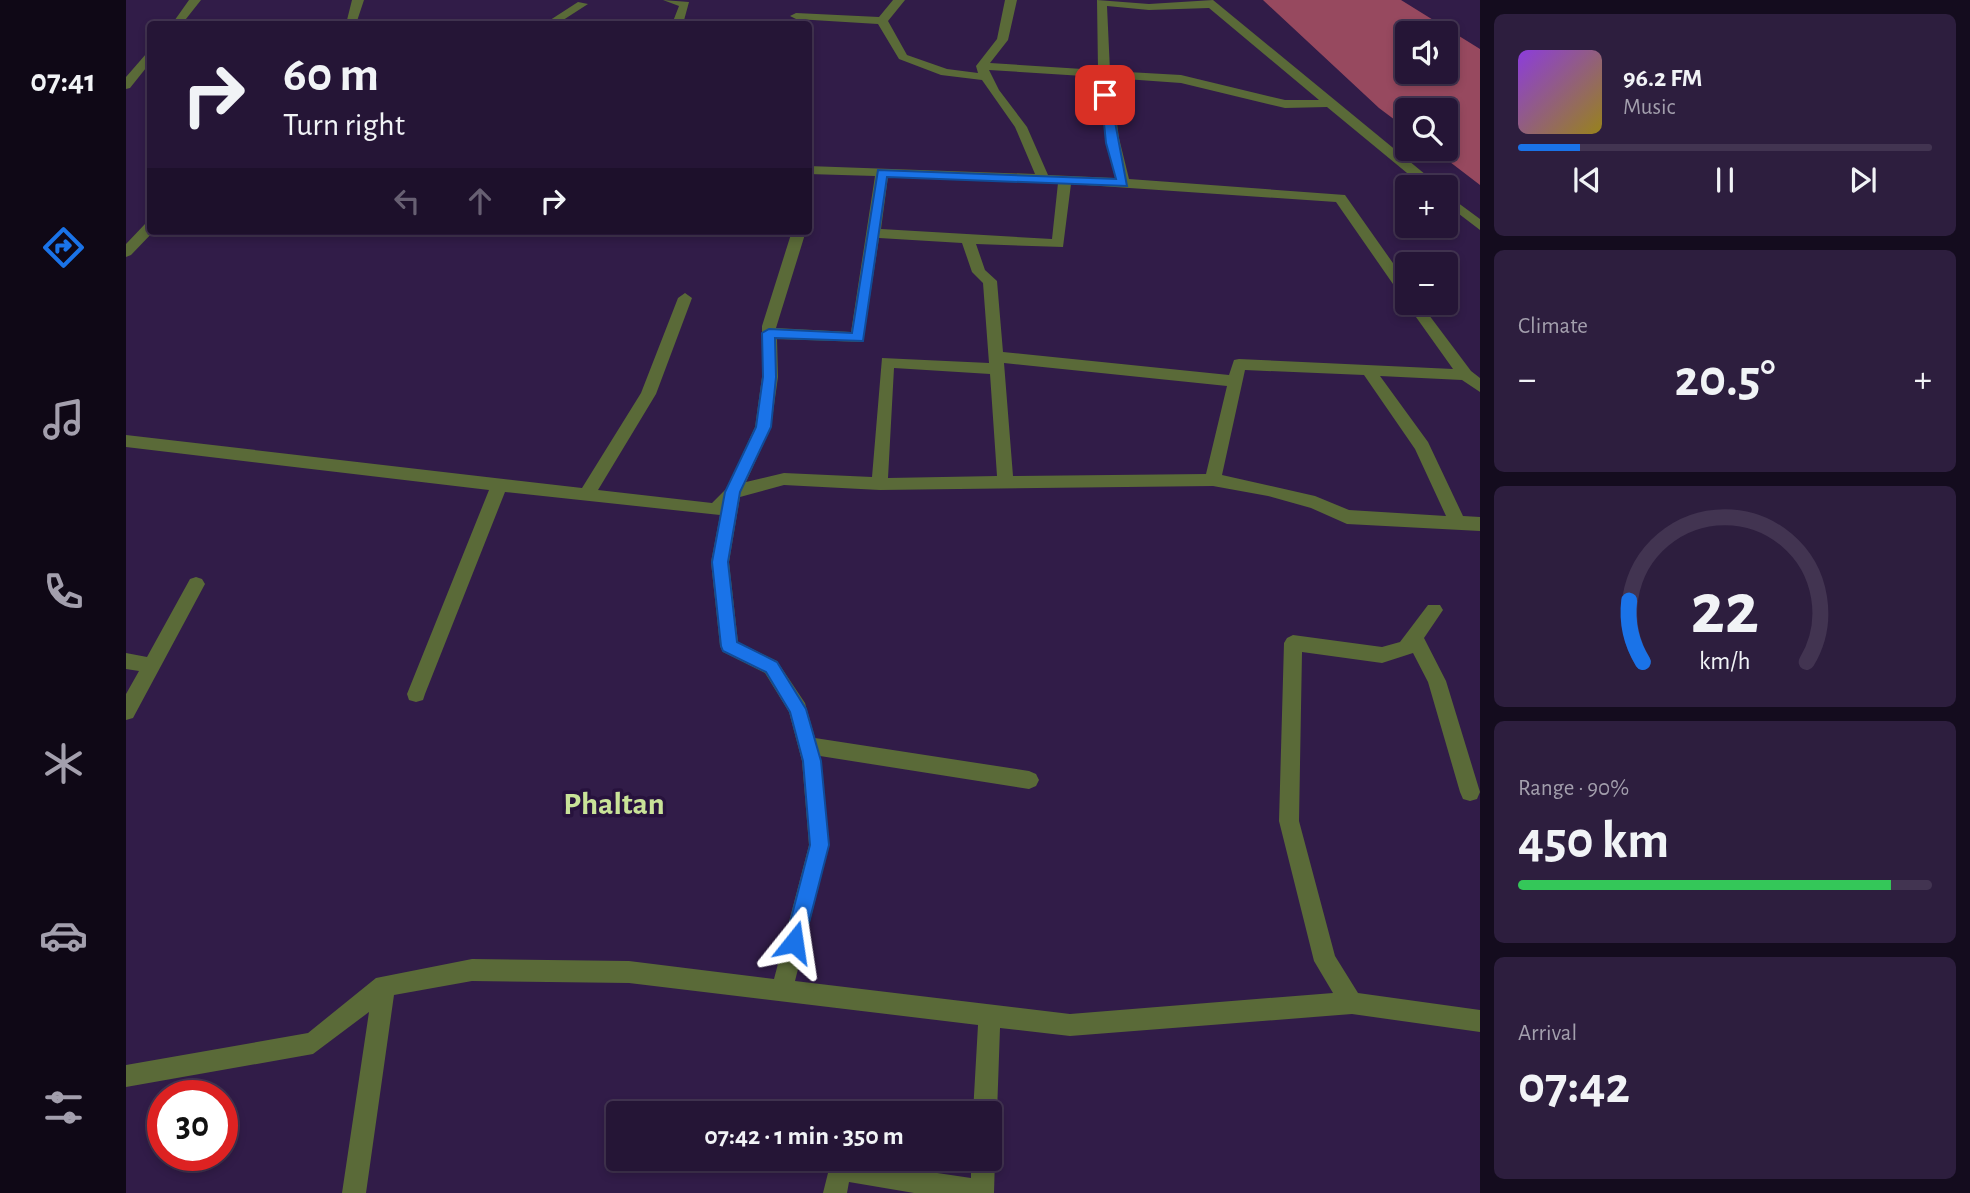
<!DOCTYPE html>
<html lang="en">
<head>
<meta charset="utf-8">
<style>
  :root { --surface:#251536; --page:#2d1e3e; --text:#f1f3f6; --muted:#a39fad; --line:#423451; --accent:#1a73e8 }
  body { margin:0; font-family:"Alegreya Sans",sans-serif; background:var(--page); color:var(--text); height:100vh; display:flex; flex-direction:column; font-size:26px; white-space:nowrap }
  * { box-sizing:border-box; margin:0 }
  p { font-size:23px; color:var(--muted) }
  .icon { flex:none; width:38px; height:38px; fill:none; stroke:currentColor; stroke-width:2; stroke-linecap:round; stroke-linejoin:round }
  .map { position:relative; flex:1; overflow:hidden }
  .details { display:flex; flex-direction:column; gap:14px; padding:14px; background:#140c1e; width:490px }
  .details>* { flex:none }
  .top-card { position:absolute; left:21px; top:21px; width:665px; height:214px; border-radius:7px; box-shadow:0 4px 10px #0003,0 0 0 2px var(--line); background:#251536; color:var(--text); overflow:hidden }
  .buttons { position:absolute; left:1269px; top:21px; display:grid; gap:14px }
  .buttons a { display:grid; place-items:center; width:63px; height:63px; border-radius:7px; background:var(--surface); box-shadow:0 4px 10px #0003,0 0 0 2px var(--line); font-size:35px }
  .speed { position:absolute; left:21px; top:1080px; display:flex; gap:14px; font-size:35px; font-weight:700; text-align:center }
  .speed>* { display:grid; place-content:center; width:91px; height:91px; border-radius:50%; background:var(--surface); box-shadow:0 4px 10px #0003,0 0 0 2px var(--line); line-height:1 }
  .speed .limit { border:10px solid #d22; background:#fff; color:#111 }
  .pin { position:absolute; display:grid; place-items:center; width:60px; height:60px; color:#fff; margin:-30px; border-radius:14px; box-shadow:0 4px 10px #0006 }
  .me { position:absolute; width:77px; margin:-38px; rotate:15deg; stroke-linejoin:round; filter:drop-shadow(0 0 5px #0008) }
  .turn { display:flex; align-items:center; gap:24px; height:147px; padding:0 21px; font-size:32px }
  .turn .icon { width:91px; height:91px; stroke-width:2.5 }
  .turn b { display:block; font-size:49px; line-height:60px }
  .lanes { display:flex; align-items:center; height:66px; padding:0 21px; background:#0003; justify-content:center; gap:35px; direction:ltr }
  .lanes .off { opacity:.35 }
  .big { font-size:52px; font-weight:700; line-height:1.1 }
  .details .tile { flex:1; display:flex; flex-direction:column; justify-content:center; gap:10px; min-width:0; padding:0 24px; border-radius:10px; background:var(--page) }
  .details .dial { align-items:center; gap:0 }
  .dial svg { height:182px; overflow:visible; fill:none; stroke:var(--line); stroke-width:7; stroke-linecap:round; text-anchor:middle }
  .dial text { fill:var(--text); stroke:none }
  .song { display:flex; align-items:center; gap:21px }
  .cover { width:84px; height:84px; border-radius:10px; background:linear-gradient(135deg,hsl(270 70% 55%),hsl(50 70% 35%)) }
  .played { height:7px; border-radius:4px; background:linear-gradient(90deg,var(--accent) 15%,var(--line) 15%) }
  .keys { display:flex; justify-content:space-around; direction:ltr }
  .heat { display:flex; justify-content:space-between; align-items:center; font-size:38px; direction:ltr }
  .charge { height:10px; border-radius:5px; background:linear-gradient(90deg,#34c759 90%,var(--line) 0) }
  .trip { position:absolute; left:480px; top:1101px; width:396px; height:70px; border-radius:7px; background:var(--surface); box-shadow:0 4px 10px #0003,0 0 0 2px var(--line); font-weight:700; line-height:70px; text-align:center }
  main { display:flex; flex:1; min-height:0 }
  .tabs { display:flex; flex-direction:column; width:126px; justify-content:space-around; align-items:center; background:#0f0816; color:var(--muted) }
  .tabs .icon { width:49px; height:49px }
  .tabs .selected { color:var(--accent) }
  .tabs b { font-size:32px; color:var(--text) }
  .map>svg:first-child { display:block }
</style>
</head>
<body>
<main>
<nav class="tabs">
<b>07:41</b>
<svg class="icon selected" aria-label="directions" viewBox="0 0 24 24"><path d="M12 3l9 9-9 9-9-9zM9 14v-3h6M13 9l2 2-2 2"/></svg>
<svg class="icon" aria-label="music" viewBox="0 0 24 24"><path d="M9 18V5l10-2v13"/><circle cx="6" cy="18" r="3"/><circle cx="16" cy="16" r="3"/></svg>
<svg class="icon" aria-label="phone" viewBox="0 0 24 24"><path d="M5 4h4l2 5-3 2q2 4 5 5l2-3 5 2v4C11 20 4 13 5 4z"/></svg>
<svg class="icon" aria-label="climate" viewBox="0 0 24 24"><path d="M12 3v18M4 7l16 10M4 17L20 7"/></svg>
<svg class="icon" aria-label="car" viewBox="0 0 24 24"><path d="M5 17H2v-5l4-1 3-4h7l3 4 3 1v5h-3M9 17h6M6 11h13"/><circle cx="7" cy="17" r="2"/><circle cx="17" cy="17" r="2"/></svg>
<svg class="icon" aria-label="filters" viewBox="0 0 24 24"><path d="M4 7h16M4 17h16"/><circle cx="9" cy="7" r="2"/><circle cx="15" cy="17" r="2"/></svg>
</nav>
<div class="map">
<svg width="1354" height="1193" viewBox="0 0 1354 1193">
  <rect width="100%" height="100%" fill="#311c48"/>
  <path fill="#97495f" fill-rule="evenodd" d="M1137 0H1275L1354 49V185L1307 149H1320V110H1281V129L1253 108ZM1281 33H1320V72H1281Z"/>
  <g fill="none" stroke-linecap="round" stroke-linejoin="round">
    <path fill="#5a6a38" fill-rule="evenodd" d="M63 0H75L56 24H46Z
      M226 0H238L230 24H220Z
      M537 0 563 2 557 24H546L553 6Z
      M767 0H779L762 21 781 55 821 69 852 73 850 66 871 39 879 0H891L882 40 864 63 972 70 971 0 1023 4 1087 0 1311 184 1312 187H1298L1201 107 1159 108 1055 83 985 78 993 138 1003 179 1219 195 1281 283V299L1276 297 1210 202 945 184 937 247 850 244 859 270 871 281 877 352 1103 375 1108 360 1113 359 1327 369 1280 303H1294L1345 371 1354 378V392L1336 380 1254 376 1302 442 1337 516 1354 517V531L1221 524 1185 508 1142 496 1087 486 754 490 658 485 614 497 603 562 612 642 651 661 679 703 689 738 903 771 910 774 913 780 910 786 903 789 694 756 703 845 669 981 944 1014 1207 993 1188 961 1153 821 1158 643 1161 638 1167 635 1256 647 1274 642 1302 605H1314L1317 610 1298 638 1320 681 1354 792 1351 799 1344 801 1337 799 1334 792 1302 682 1287 653 1256 663 1176 652 1173 821 1209 956 1232 993 1354 1010V1032L1226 1014 944 1036 874 1028 871 1113 867 1121 863 1123V1113H847L852 1025 503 983 346 981 268 995 240 1193H216L243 1012 187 1054 0 1087V1065L182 1033 250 978 346 959 503 961 648 979 683 845 676 761 663 712 639 673 597 652 594 646 585 562 594 515 379 492 299 694 297 700 290 702 283 700 281 694 363 490 0 447V435L456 488 515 393 552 298 559 293 566 298 530 394 472 490 586 503 601 488 629 427 636 377V326L666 231H680L650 328 725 332 749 176 682 174V166L909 174 889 127 856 80 815 75 773 59 752 24 670 19 664 16 670 13 753 17ZM981 6 1023 10 1083 8 1193 100H1159L1055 75 984 71ZM863 70 973 77 980 138 989 178 922 175 901 127 873 90ZM762 177 932 183 926 239 755 229ZM753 238 836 243 846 272 857 283 863 363 756 358 746 477 658 473 620 482 645 427 652 377 651 339 737 342ZM878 363 1101 386 1080 474 887 476ZM768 368 864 374 871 476 762 478ZM1119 370 1238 375 1289 449 1320 516 1223 510 1189 496 1096 475Z
      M452 2 462 4 431 24H418Z
      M24 53V63L4 88 0 89V77L20 54Z
      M1320 194 1354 219V230L1320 204Z
      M24 223V231H28L5 255 0 257V244L19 224Z
      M70 577 76 579 79 584 7 718 0 720V694L13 671 0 669V653L21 657 64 579Z
      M863 1149 869 1158 868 1193H788L723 1182 721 1193H697L705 1161 710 1158 845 1178V1158H863Z"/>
  </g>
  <path fill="#1a73e8" stroke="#114b97" stroke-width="2" d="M975 93 984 95 1001 186 761 177 737 341 649 338 650 377 645 427 614 492 602 562 611 642 651 662 680 709 695 761 703 845 678 942 675 949 668 952 661 949 659 942 684 845 677 761 664 712 640 672 597 651 595 646 586 562 599 492 630 427 637 377 636 333 643 329 726 333 752 170 990 179 980 143Z"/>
  <g text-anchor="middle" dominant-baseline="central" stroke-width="7" stroke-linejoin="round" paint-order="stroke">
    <g font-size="32" font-weight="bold" fill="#c9e298" stroke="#27123d">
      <text x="488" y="804">Phaltan</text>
    </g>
  </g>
</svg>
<div class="buttons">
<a><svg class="icon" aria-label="sound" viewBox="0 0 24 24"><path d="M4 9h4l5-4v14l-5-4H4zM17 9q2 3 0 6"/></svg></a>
<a><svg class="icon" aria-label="search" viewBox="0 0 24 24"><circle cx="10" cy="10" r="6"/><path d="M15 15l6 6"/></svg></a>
<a>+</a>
<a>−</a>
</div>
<div class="speed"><div class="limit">30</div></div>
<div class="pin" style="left:979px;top:95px;background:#d93025"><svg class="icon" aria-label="arrive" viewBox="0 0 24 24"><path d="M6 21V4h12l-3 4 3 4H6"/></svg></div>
<svg class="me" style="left:668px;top:942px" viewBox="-20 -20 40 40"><path d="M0-17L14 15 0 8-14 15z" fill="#1a73e8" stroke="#fff" stroke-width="4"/></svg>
<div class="trip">07:42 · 1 min · 350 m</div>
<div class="top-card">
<div class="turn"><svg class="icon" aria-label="right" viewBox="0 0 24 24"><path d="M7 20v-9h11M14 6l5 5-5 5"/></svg><div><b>60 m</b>Turn right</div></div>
<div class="lanes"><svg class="icon off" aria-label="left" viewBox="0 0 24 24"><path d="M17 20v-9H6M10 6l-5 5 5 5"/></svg><svg class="icon off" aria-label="ahead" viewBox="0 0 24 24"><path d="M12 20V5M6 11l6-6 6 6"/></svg><svg class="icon" aria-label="right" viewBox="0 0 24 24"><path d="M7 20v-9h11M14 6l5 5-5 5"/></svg></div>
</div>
</div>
<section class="details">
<div class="tile">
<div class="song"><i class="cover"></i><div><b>96.2 FM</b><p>Music</p></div></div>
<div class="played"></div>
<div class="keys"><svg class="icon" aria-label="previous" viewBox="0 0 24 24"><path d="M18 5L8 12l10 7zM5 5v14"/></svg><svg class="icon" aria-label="pause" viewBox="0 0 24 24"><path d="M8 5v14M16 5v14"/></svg><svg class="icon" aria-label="next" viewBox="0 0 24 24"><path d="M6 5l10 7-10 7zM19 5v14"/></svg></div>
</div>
<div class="tile"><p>Climate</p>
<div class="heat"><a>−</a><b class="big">20.5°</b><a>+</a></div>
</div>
<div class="tile dial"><svg viewBox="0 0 100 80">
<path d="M14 69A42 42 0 1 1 86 69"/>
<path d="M14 69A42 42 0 0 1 8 42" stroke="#1a73e8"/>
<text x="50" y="56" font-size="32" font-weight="700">22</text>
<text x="50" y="72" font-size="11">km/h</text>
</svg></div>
<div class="tile"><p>Range · 90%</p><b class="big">450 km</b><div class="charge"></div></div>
<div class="tile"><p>Arrival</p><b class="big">07:42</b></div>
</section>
</main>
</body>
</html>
